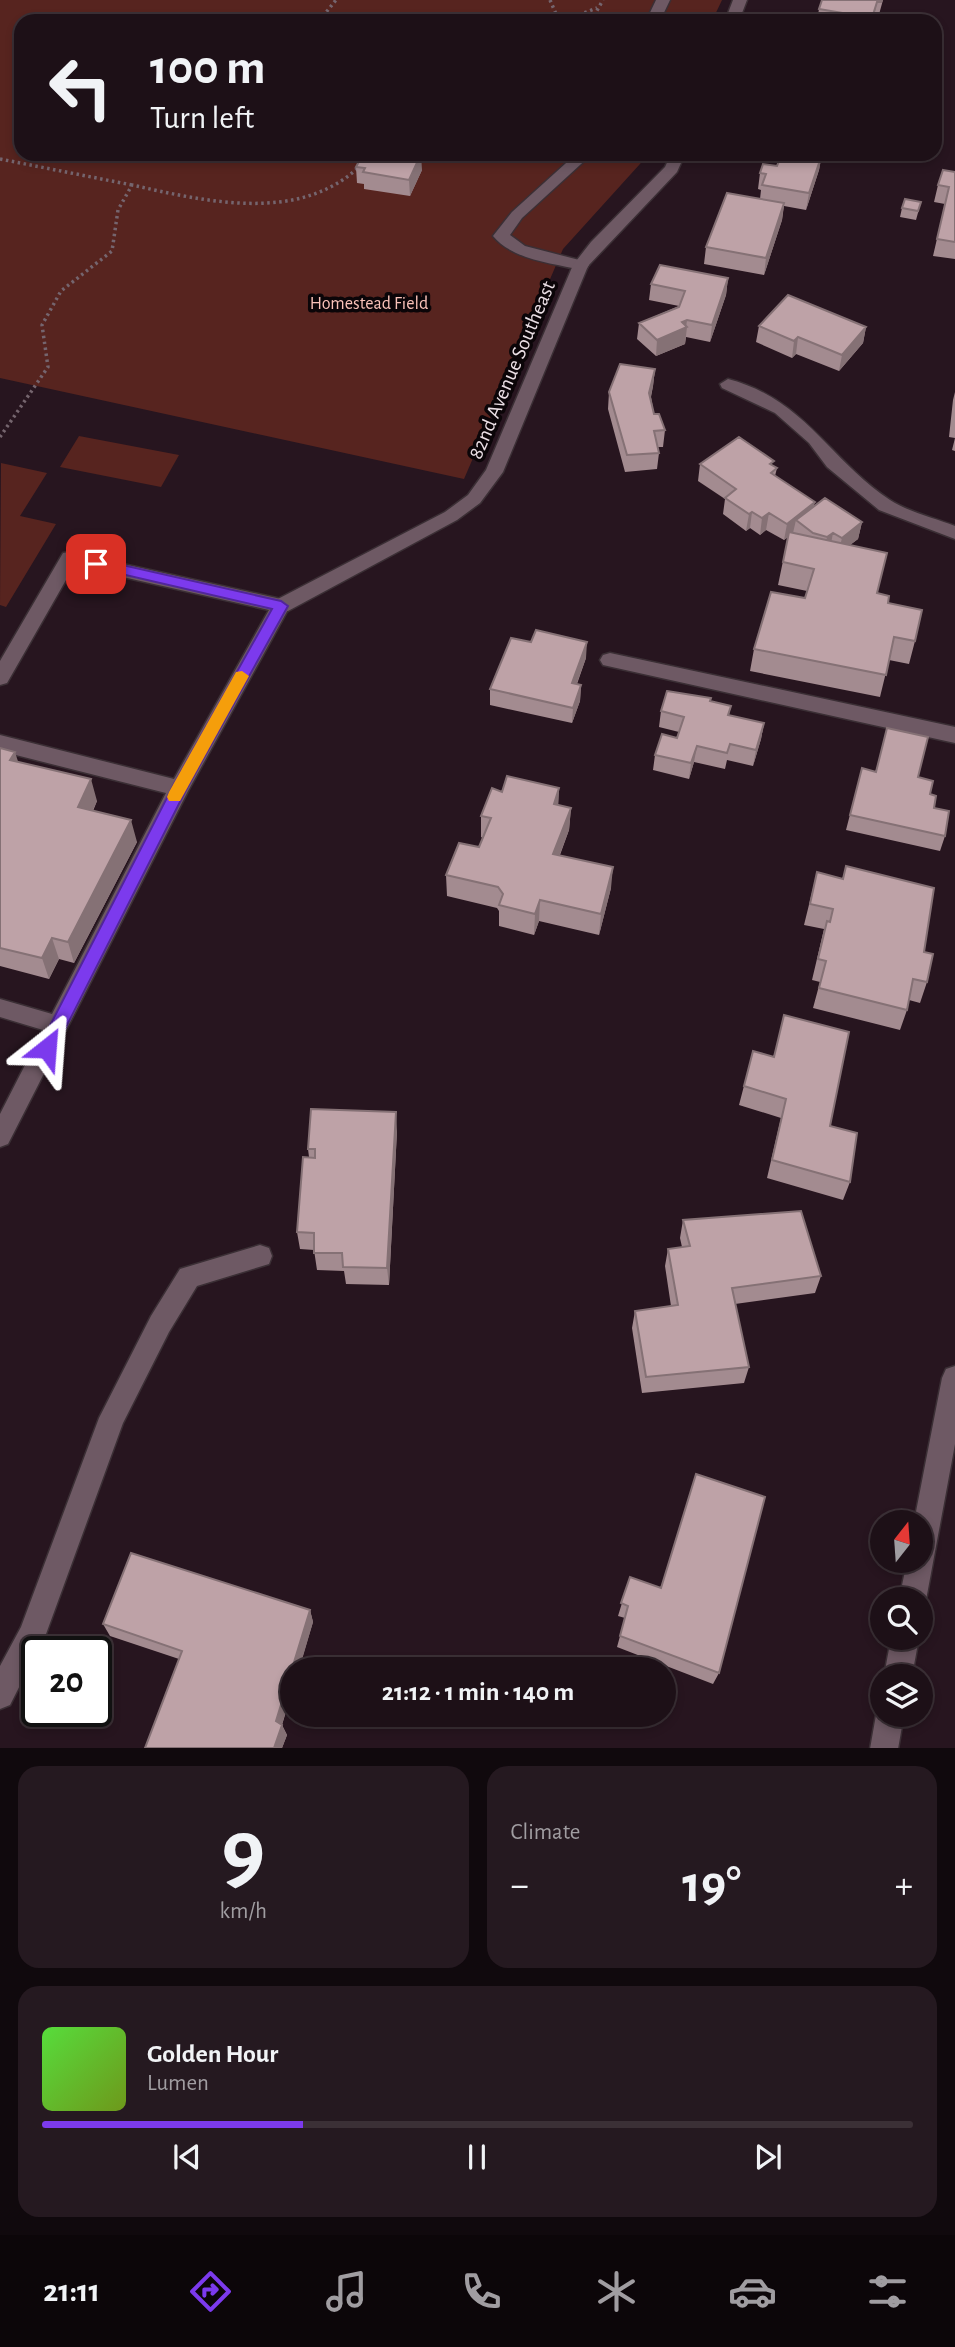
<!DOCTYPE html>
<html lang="en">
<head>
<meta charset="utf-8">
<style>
  :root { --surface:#1d1017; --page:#251920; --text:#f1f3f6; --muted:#a09da1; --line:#3b3036; --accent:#7c3aed }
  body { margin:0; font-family:"Alegreya Sans",sans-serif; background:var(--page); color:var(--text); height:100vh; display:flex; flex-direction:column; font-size:26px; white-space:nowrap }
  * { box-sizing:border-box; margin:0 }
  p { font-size:23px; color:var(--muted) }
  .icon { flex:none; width:38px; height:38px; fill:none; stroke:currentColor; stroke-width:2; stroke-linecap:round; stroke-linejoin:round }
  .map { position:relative; height:1748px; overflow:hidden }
  .panel { display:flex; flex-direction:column; gap:18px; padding:18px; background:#10090d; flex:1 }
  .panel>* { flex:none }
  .top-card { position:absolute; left:14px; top:14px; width:928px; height:147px; border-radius:21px; box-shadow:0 4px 10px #0003,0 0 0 2px var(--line); background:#1d1017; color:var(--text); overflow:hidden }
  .needle { width:46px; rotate:17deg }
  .buttons { position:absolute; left:870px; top:1510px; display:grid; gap:14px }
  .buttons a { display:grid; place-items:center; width:63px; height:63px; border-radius:50%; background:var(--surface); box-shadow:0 4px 10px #0003,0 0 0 2px var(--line); font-size:35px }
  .speed { position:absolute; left:21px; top:1636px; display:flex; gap:14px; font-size:35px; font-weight:700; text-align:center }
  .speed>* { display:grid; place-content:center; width:91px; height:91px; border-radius:50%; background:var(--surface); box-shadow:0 4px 10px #0003,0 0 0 2px var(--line); line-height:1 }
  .speed .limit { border:4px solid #111; border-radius:10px; background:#fff; color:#111 }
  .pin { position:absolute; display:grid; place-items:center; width:60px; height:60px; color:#fff; margin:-30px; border-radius:14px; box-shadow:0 4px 10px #0006 }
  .me { position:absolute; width:77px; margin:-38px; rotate:28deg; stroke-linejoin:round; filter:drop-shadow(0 0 5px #0008) }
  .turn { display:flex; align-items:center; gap:24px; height:147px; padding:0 21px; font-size:32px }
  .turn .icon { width:91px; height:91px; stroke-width:2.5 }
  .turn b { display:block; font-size:49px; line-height:60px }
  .big { font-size:52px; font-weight:700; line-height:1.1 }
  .panel .widget { flex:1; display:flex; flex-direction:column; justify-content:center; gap:10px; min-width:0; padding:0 24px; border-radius:21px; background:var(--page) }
  .panel .dial { align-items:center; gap:0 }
  .dial b { font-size:91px; line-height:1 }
  .song { display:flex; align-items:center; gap:21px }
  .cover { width:84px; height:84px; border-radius:10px; background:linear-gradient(135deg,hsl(110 70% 55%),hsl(80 70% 35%)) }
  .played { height:7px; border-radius:4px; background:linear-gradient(90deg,var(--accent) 30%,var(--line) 30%) }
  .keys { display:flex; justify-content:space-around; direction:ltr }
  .heat { display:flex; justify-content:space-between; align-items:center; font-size:38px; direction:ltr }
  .panel .tiles { flex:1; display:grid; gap:18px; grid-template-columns:1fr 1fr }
  .widget:last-child { grid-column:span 2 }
  .trip { position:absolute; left:280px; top:1657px; width:396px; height:70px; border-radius:35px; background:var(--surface); box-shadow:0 4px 10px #0003,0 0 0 2px var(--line); font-weight:700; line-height:70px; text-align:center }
  .menu { display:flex; height:112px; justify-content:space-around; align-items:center; background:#0c0609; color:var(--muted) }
  .menu .icon { width:49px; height:49px }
  .menu .selected { color:var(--accent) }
  .menu b { font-size:32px; color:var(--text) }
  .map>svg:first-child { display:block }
</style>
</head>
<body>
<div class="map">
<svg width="955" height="1749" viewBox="0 0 955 1749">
  <rect width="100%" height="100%" fill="#27151f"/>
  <path fill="#57241f" d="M0 0H722L712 21H21V154H649L563 249 464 479 0 378Z
    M79 436 179 455 161 487 60 467Z
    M1 463 47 473 20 516 56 524 6 607 0 605Z"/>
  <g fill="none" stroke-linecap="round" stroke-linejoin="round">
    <g stroke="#3b2f35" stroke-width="3">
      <path id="lane" d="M656 0H670L660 21H646Z
        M576 154H592L522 218 510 235 525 246 587 262 589 265 587 268 581 270C552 263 513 260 493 236L512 212Z
        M69 552 281 599 288 601 290 606 188 791 8 1144 0 1147V1114L43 1030 0 1017V999L52 1014 166 793 0 751V735L174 779 269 610 74 566 7 683 0 685V661L63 553Z
        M610 653 955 727V743L603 665 600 660 603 655Z
        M260 1245 269 1248 272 1256 269 1264 197 1286 169 1332 123 1423 46 1634 10 1705 0 1709V1666L21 1627 99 1418 151 1316 180 1269Z"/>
    </g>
    <g stroke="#3b2f35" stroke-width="3">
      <path id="street" d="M733 0H747L739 21H725Z
        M671 154H685L677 172 588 266 503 472 480 503 457 520 288 611H274L272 606 274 601 445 512 468 495 486 470 573 265 591 242 665 167Z
        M728 379C805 399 829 460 890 500 908 512 935 518 955 526V539L879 510 827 467 809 443 775 413 722 388 720 384Z
        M955 1366V1444L926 1600 920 1610V1600H899L907 1561H920V1522H914L942 1378 946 1369Z
        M891 1638H919L912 1676H884Z
        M882 1704V1715H904L898 1749H870L876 1715Z"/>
    </g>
    <path stroke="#75656e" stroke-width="3.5" stroke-dasharray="2.5 3.5" stroke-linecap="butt" d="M550 0 559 21
      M319 21 336 0
      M562 21 597 8
      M591 21 603 0
      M0 159 132 185
      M0 437 48 367 42 325 61 291 112 251 118 210 132 185C204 201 298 224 359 167"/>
    <use href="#lane" fill="#6e5964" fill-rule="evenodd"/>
    <use href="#street" fill="#6e5964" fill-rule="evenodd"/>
  </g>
  <path fill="#a38b90" d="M883 0 878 18H874L873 21H817L819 9Z
    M822 154 819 170 806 210 784 206 782 220 764 275 704 264 706 247 760 199 761 190 758 189 760 173 777 166Z
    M356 167 422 170 410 196 364 189V184L357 183Z
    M955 172V259L933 256 945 204 934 202 938 185Z
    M921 202 916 220 900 217 902 208Z
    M728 278 726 295 710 342 686 337 685 344 656 356 637 339 639 323 679 306 649 300 651 284Z
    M759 326 866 327 863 343 839 371 796 354 792 358 756 342Z
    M655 369 653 386 651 397 654 414 665 430 663 447H658L659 453 657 469 625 472 608 409 609 392Z
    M955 392V451L952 450 955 438 949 437 953 400Z
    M700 464 773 466 777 468 775 476 814 506 862 522 858 539 850 545 877 593 888 603 915 641 909 664 889 660 880 697 750 671 754 649 805 598 807 591 778 585 788 537 784 540 766 530 760 535 750 528 746 531 723 514 725 499 698 481Z
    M586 658 577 684 581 685 580 701 572 723 490 705V689Z
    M711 701 731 706 729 715 764 723 761 739 753 766 727 760 725 769 694 762 689 779 653 770 655 755 677 738 679 732 659 727 661 711Z
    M0 748 18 762 97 801 93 811 137 842 74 963 59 959 49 979 0 966Z
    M862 768 875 772 918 777 930 794 934 808 945 836 940 851 846 830Z
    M559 788 558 805 571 808 569 830 560 855 611 888 599 935 539 921 534 935 499 926V911L497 908 447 896 446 875 479 847 483 838 481 837V816L502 792Z
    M846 866 924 952 927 982 920 1003 909 1000 907 1010 900 1030 813 1008 820 982 812 980 824 929 804 925 817 872 843 879Z
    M753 1051 830 1126 850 1182 843 1200 767 1178 781 1118 739 1105Z
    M397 1131 389 1285 346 1284 344 1271 317 1270 314 1250 300 1249 297 1232 309 1157 308 1149Z
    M683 1220 821 1276 815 1293 735 1304 749 1367 744 1383 642 1393 632 1328 635 1311 671 1306 665 1266 668 1249 682 1247 680 1238Z
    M630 1577 719 1673 713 1684 617 1647 625 1618 618 1616Z
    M310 1610 313 1622 282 1725 287 1735 282 1748H145L179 1659 110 1636 103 1624Z"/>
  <path fill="#857175" d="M877 2 873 21H871L872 18Z
    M421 154 422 170 410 196 409 180Z
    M822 154 819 170 806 210 809 193Z
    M784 203 782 220 764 275 766 258Z
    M728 278 726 295 710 342 712 325Z
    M687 320 686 328 687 327 685 344 656 356 657 340Z
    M866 327 863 343 839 371 842 355Z
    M798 337 796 354 792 358 794 341Z
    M655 369 653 386 648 409 649 393Z
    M815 502 811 519 796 520 793 533 784 540 787 524Z
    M752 512 750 528 746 531 749 514Z
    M769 513 766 530 760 535 762 518Z
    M862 522 858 539 838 554 842 538Z
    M833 533 830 549 824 553 827 537Z
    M587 642 586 658 571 699 572 683Z
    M581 685 580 701 572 723 573 708Z
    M764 723 761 739 753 766 756 750Z
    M697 746 694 762 689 779 691 763Z
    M15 752 22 774 10 760Z
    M91 779 97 801 84 829 78 807Z
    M559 788 558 810 554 804Z
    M571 808 569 830 552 875 553 854Z
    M131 820 137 842 74 963 68 942Z
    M613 867 611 888 599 935 601 914Z
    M540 900 539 921 534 935 535 914Z
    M52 938 59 959 49 979 42 958Z
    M396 1112 397 1131 389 1285 387 1268Z
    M310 1610 313 1622 299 1670H292V1691L280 1731 276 1721Z
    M282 1725 287 1735 282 1748H274Z"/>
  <path fill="#bea2a7" stroke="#857175" stroke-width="2" d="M822 0H882L881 2H877L872 18 819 9Z
    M363 154H421L409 180 363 172 365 168 356 167Z
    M782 154H822L809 193 762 185 766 174 760 173 763 164 777 166Z
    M943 170 955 172V242L937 239 949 187 938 185Z
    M727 193 784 203 766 258 706 247Z
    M905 199 921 202 918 211 902 208Z
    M660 265 728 278 712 325 687 320 682 322 687 327 657 340 639 323 679 307 685 291 651 284Z
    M788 295 866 327 842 355 798 337 794 341 759 326Z
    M620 364 655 369 649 393 654 414H659L665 430 654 431 659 453 627 455 609 392Z
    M739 437 774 461 770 464 777 468 771 473 815 502 787 524 769 513 762 518 752 512 749 514 725 498 736 489 700 464Z
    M825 498 862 522 842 538 833 533 827 537 813 533 796 520Z
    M789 532 887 553 877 593 889 596 888 603 922 610 915 641 894 637 886 675 754 649 771 592 805 598 814 569 783 562Z
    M536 630 587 642 572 683 581 685 573 708 490 689 511 638 531 642Z
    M667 691 711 698 710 701 731 706 728 715 764 723 756 750 730 744 727 753 697 746 691 763 655 755 662 734 677 738 684 717 661 711Z
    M887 728 928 737 918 777 933 781 930 794 936 796 934 808 949 811 945 836 850 815 862 768 876 772Z
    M0 748 15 752 10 760 91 779 78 807 131 820 68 942 52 938 42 958 0 948Z
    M507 776 559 788 554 804 571 808 553 854 613 867 601 914 540 900 535 914 499 905 503 894 498 887 446 875 459 843 479 847 491 818 481 816 492 788 502 792Z
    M846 866 934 888 924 952 933 954 927 982 913 979 907 1010 819 988 826 961 818 959 827 921 830 922 833 909 810 904 817 872 843 879Z
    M784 1015 849 1032 830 1126 857 1133 850 1182 772 1160 786 1099 744 1086 753 1051 774 1057Z
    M311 1109 396 1112 387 1268 343 1267 342 1253H314V1233L297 1232 303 1157 315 1158V1149H308Z
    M801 1211 821 1276 732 1288 749 1367 646 1377 635 1311 678 1305 668 1249 690 1246 683 1220Z
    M696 1474 765 1497 719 1673 620 1636 628 1606 621 1603 630 1577 661 1588Z
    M131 1553 310 1610 276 1721 282 1725 274 1748H145L182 1651 103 1624Z"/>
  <path fill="#7c3aed" stroke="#51269a" stroke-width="2" d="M96 559 281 601 288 606 186 790 53 1053 47 1055 41 1053 38 1048 41 1043 174 784 272 609 91 567V560Z"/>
  <path fill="#f59e0b" d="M242 671 249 676 180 801H169L167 797 169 792 236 672Z"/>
  <g text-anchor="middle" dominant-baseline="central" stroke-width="7" stroke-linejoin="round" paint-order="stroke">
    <g font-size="18" fill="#fac2b9" stroke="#0b0508">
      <text x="369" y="304">Homestead Field</text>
    </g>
    <g font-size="21" fill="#ebdfe5" stroke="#0b0508">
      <text transform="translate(512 370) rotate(-67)">82nd Avenue Southeast</text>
    </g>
  </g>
</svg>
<div class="buttons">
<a><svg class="needle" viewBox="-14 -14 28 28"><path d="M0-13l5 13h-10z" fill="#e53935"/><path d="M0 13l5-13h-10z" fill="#a09da1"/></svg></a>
<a><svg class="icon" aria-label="search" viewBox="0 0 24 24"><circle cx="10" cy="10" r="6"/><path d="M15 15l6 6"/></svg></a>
<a><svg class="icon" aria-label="layers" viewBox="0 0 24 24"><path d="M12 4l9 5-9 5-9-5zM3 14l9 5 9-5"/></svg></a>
</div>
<div class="speed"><div class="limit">20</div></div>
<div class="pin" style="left:96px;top:564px;background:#d93025"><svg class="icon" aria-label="arrive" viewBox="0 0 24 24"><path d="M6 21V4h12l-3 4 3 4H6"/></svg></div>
<svg class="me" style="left:47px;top:1048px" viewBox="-20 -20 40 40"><path d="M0-17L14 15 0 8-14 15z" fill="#7c3aed" stroke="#fff" stroke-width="4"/></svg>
<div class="trip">21:12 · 1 min · 140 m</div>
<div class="top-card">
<div class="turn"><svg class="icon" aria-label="left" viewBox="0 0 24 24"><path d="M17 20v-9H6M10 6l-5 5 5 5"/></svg><div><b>100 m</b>Turn left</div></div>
</div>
</div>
<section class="panel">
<div class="tiles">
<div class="widget dial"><b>9</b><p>km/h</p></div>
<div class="widget"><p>Climate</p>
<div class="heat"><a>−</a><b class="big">19°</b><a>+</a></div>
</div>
<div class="widget">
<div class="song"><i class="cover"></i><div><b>Golden Hour</b><p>Lumen</p></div></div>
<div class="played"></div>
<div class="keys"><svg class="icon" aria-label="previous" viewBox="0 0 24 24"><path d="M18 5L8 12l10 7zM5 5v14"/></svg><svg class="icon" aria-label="pause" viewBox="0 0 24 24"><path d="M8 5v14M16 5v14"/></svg><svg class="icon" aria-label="next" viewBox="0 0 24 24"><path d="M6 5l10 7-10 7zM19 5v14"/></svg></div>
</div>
</div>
</section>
<nav class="menu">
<b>21:11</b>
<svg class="icon selected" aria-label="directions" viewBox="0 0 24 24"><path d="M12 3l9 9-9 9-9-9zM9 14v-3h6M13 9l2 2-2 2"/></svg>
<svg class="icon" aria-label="music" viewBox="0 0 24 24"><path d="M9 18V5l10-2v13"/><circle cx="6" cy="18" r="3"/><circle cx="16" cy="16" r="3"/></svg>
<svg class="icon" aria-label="phone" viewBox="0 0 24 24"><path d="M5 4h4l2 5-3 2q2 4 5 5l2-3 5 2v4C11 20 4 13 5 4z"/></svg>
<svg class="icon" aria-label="climate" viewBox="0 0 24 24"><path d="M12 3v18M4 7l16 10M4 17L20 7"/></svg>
<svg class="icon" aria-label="car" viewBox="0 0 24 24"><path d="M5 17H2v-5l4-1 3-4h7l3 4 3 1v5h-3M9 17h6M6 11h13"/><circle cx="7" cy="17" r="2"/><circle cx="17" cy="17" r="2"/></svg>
<svg class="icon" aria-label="filters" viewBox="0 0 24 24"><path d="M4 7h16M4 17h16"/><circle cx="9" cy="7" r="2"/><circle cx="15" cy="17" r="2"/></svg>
</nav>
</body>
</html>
